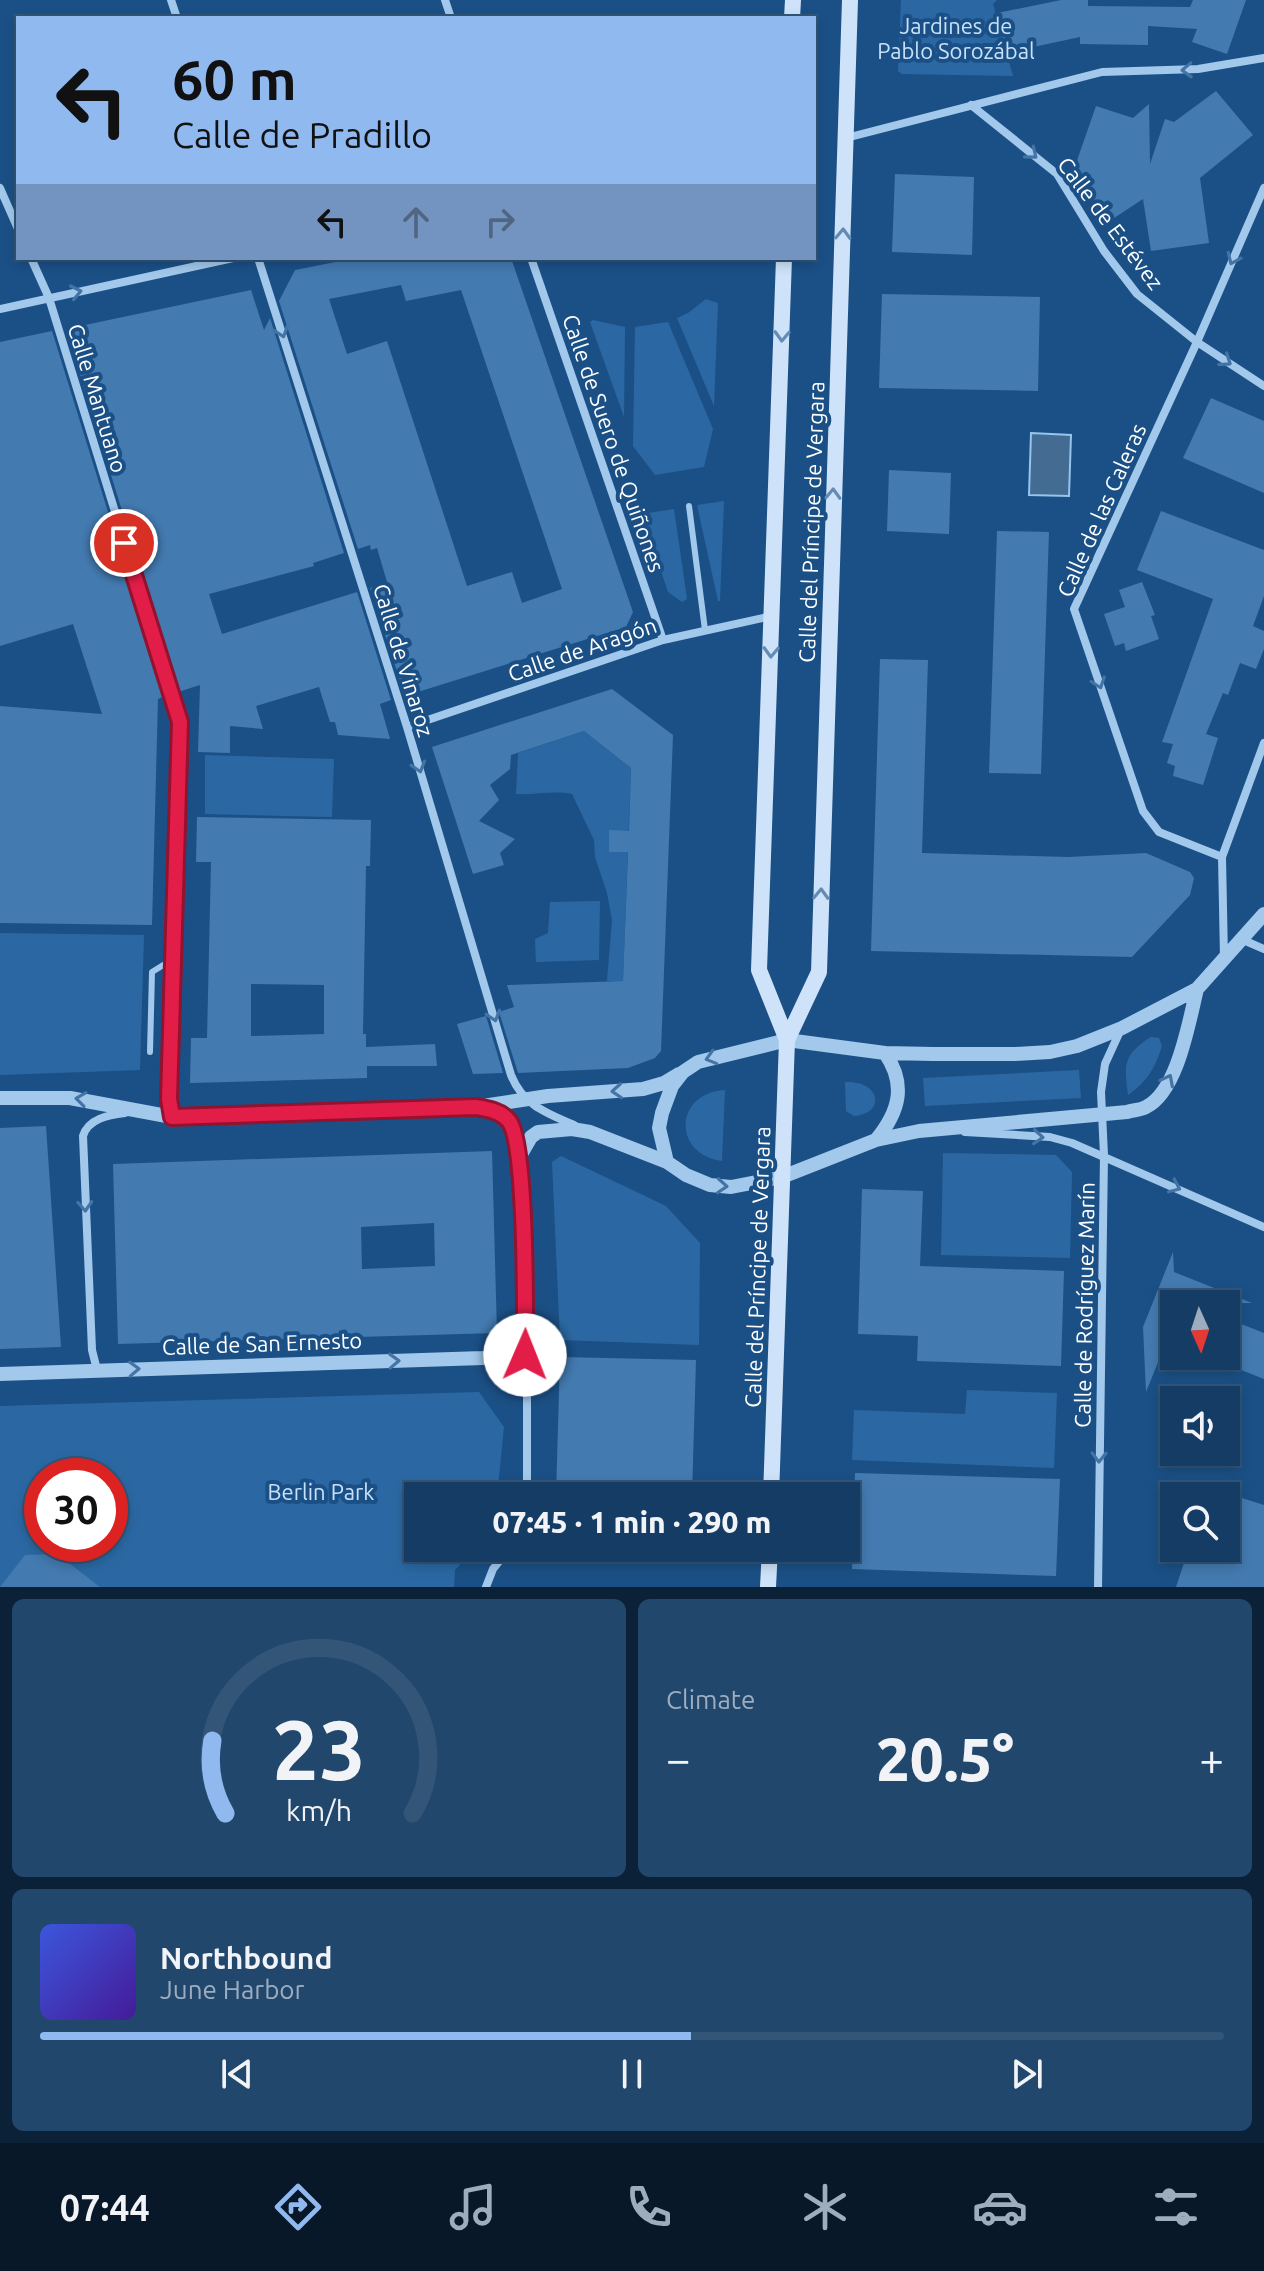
<!DOCTYPE html>
<html lang="en">
<head>
<meta charset="utf-8">
<style>
  :root { --surface:#143c64; --page:#21476d; --text:#f1f3f6; --muted:#9dadbf; --line:#335678; --accent:#90b9f0 }
  body { margin:0; font-family:Ubuntu,sans-serif; background:var(--page); color:var(--text); height:100vh; display:flex; flex-direction:column; font-size:30px; white-space:nowrap }
  * { box-sizing:border-box; margin:0 }
  p { font-size:26px; color:var(--muted) }
  .icon { flex:none; width:44px; height:44px; fill:none; stroke:currentColor; stroke-width:2; stroke-linecap:round; stroke-linejoin:round }
  .map { position:relative; height:1587px; overflow:hidden }
  .sheet { display:flex; flex-direction:column; gap:12px; padding:12px; background:#0b2137; flex:1 }
  .sheet>* { flex:none }
  .hud { position:absolute; left:16px; top:16px; width:800px; height:244px; border-radius:0px; box-shadow:0 4px 12px #0003,0 0 0 2px var(--line); background:#90b9f0; color:#111; overflow:hidden }
  .needle { width:52px; rotate:177deg }
  .fabs { position:absolute; left:1160px; top:1290px; display:grid; gap:16px }
  .fabs a { display:grid; place-items:center; width:80px; height:80px; border-radius:0px; background:var(--surface); box-shadow:0 4px 12px #0003,0 0 0 2px var(--line); font-size:40px }
  .speed { position:absolute; left:24px; top:1458px; display:flex; gap:16px; font-size:40px; font-weight:700; text-align:center }
  .speed>* { display:grid; place-content:center; width:104px; height:104px; border-radius:50%; background:var(--surface); box-shadow:0 4px 12px #0003,0 0 0 2px var(--line); line-height:1 }
  .speed .limit { border:12px solid #d22; background:#fff; color:#111 }
  .pin { position:absolute; display:grid; place-items:center; width:68px; height:68px; color:#fff; margin:-34px; border:4px solid #fff; border-radius:50%; box-shadow:0 2px 8px #0007 }
  .me { position:absolute; width:88px; margin:-44px; rotate:1deg; stroke-linejoin:round; filter:drop-shadow(0 0 6px #0008) }
  .turn { display:flex; align-items:center; gap:28px; height:168px; padding:0 24px; font-size:36px }
  .turn .icon { width:104px; height:104px; stroke-width:2.5 }
  .turn b { display:block; font-size:56px; line-height:68px }
  .lanes { display:flex; align-items:center; height:76px; padding:0 24px; background:#0003; justify-content:center; gap:40px; direction:ltr }
  .lanes .off { opacity:.35 }
  .big { font-size:60px; font-weight:800; line-height:1.1 }
  .sheet .tile { flex:1; display:flex; flex-direction:column; justify-content:center; gap:12px; min-width:0; padding:0 28px; border-radius:12px; background:var(--page) }
  .sheet .dial { align-items:center; gap:0 }
  .dial svg { height:208px; overflow:visible; fill:none; stroke:var(--line); stroke-width:7; stroke-linecap:round; text-anchor:middle }
  .dial text { fill:var(--text); stroke:none }
  .song { display:flex; align-items:center; gap:24px }
  .cover { width:96px; height:96px; border-radius:12px; background:linear-gradient(135deg,hsl(230 70% 55%),hsl(260 70% 35%)) }
  .played { height:8px; border-radius:4px; background:linear-gradient(90deg,var(--accent) 55%,var(--line) 55%) }
  .keys { display:flex; justify-content:space-around; direction:ltr }
  .heat { display:flex; justify-content:space-between; align-items:center; font-size:44px; direction:ltr }
  .sheet .tiles { flex:1; display:grid; gap:12px; grid-template-columns:1fr 1fr }
  .tile:last-child { grid-column:span 2 }
  .trip { position:absolute; left:404px; top:1482px; width:456px; height:80px; border-radius:0px; background:var(--surface); box-shadow:0 4px 12px #0003,0 0 0 2px var(--line); font-weight:800; line-height:80px; text-align:center }
  .menu { display:flex; height:128px; justify-content:space-around; align-items:center; background:#081828; color:var(--muted) }
  .menu .icon { width:56px; height:56px }
  .menu .selected { color:var(--accent) }
  .menu b { font-size:36px; color:var(--text) }
  .map>svg:first-child { display:block }
</style>
</head>
<body>
<div class="map">
<svg width="1264" height="1587" viewBox="0 0 1264 1587">
  <rect width="100%" height="100%" fill="#1b5086"/>
  <path fill="#2b68a3" fill-rule="evenodd" d="M901 0H997L993 4 1013 76 902 74 898 71Z
    M706 299 718 303 714 406 677 318 688 313Z
    M593 320 625 327 624 417 590 322Z
    M668 322 713 429 704 467 655 475 633 446 635 327Z
    M724 501 720 601H718L697 505Z
    M674 509 687 599 682 602 668 592 642 514Z
    M584 731 631 768 623 981H607L612 920 607 893 595 857 594 840 572 794C553 790 536 795 516 794L518 753Z
    M205 755 334 759 332 817 205 814Z
    M600 901 599 960 536 962 535 939 548 933 550 902Z
    M0 933 144 935 140 1070 0 1075Z
    M1151 1037 1159 1038 1162 1046C1155 1068 1147 1082 1128 1095 1124 1064 1123 1055 1151 1037Z
    M1079 1070 1081 1098 925 1106 923 1078Z
    M845 1082C881 1080 886 1114 854 1116L846 1111Z
    M725 1090 722 1161C672 1154 674 1093 725 1090Z
    M943 1153 1056 1155 1072 1172 1070 1258 941 1255Z
    M561 1156 666 1206 700 1243 699 1345 560 1340 552 1162Z
    M967 1390 1057 1393 1054 1468 852 1460 854 1410 965 1414Z
    M479 1392 504 1427 497 1496H418V1548H475L455 1570 454 1587H0V1406ZM42 1476H110V1544H42Z"/>
  <path fill="#446b92" stroke="#95c4ee" stroke-width="2" d="M1031 433 1071 435 1069 496 1029 495Z"/>
  <path fill="#437ab0" fill-rule="evenodd" d="M1061 0H1088V6L1190 7 1193 0H1246L1227 54 1192 42 1197 29 1148 26V45L1080 44V37L1006 53 997 13Z
    M1216 91 1253 135 1200 178 1209 243 1151 251 1143 199 1108 222 1074 169 1096 106 1133 118 1149 104 1150 164 1165 119 1174 122Z
    M895 174 974 177 972 255 892 252Z
    M356 258H511L633 612 626 627 405 696 370 588 387 582 377 548 371 550 370 545 358 549 279 301 295 270ZM401 285 406 301 461 290 562 589 522 603 512 572 467 586 387 341 347 354 329 299Z
    M251 290 264 330 270 318 344 553 313 563 314 566 209 594 222 634 357 592 391 700 380 704 390 739 338 735 335 722H330L319 687 256 706 263 729 230 726V753L198 752 200 685 178 692 66 329Z
    M882 294 1040 297 1038 391 879 388Z
    M52 331 165 696 158 699 152 925 0 923V706L102 714 73 624 0 646V342Z
    M1211 398 1264 421V493L1183 458Z
    M889 470 951 473 949 534 887 531Z
    M1161 511 1264 550V596L1253 626 1264 631V649L1256 669 1240 663 1228 695 1223 693 1206 734 1218 738 1203 785 1173 776 1175 766 1167 763 1173 744 1162 742 1213 599 1137 570Z
    M997 531 1049 532 1041 774 989 773Z
    M1142 582 1155 615 1151 616 1159 639 1126 651 1124 643 1115 646 1104 614 1125 607 1119 590Z
    M880 659 928 660 922 853 1068 857 1146 853 1190 872 1194 878 1190 895 1132 957 871 951Z
    M612 689 673 735 661 1051 655 1058 628 1068 518 1073 499 1012 514 1007 507 985 623 981 628 852H609V830L629 831 631 768 584 731 511 755 510 769 490 785 499 800 479 821 515 839 500 853 504 865 473 874 432 747Z
    M197 817 371 820 370 866H366L363 1034H366V1047L435 1044 437 1066H367V1078L190 1083 191 1038H207L211 862H196ZM251 984 324 985V1034L251 1036Z
    M486 1016 503 1073 473 1074 457 1024Z
    M46 1126 61 1347 0 1349V1128Z
    M492 1151 497 1333 118 1344 113 1164ZM434 1223 435 1266 362 1269 361 1227Z
    M862 1189 923 1191 920 1266 1064 1271 1061 1366 917 1361 918 1336 858 1334Z
    M1173 1252 1174 1272 1252 1303 1174 1304V1354L1163 1350 1146 1392 1143 1327Z
    M1226 1318 1264 1333V1379L1226 1364Z
    M560 1357 696 1360 692 1496H556Z
    M855 1473 1060 1479 1056 1576 852 1569Z
    M1226 1493 1264 1505V1587H1176L1189 1548H1226Z
    M57 1554 100 1587H0L25 1555Z"/>
  <g fill="none" stroke-linecap="round" stroke-linejoin="round">
    <path stroke="#a2c8ec" stroke-width="6" d="M689 506 705 630
      M150 1052 152 972 173 959"/>
    <path stroke="#a2c8ec" stroke-width="8" d="M171 0 177 18
      M445 0 451 18
      M971 105 1057 174 1104 251 1137 294 1197 342 1264 386
      M846 138 1102 72 1198 69 1264 58
      M0 188 18 229
      M31 258 49 298 180 722 169 1099 172 1116
      M258 258 407 727 511 1075C523 1105 546 1113 574 1125
      M531 258 663 640
      M0 309 233 258
      M407 727 663 640 772 616
      M1222 857 1159 832 1143 811 1074 609 1197 342 1264 188
      M1241 939 1264 949
      M1224 958 1222 857 1264 743
      M486 1109C510 1116 516 1131 520 1155
      M965 1132 1050 1137 1072 1143 1264 1227
      M523 1347 527 1379V1496
      M97 1370 92 1350 83 1136C88 1119 108 1115 125 1113
      M486 1587 493 1569 510 1548
      M1098 1587 1104 1155 1101 1092 1105 1064 1121 1029"/>
    <path stroke="#a2c8ec" stroke-width="14" d="M0 1098H70L172 1117 195 1118 476 1107 548 1096 643 1089 664 1083 679 1074
      M876 1140C899 1112 907 1085 885 1053
      M667 1162 659 1128 662 1113 672 1086 683 1072 698 1062 787 1040 885 1053 933 1054H1015L1050 1052 1077 1046 1122 1028 1197 989 1264 914
      M0 1374 483 1358 511 1354 523 1347 525 1336 520 1156 531 1137 538 1132 572 1129 590 1132 667 1162 686 1175 710 1185 731 1187 782 1177 876 1140 919 1131 1127 1112C1133 1110 1141 1110 1146 1107 1178 1091 1189 1021 1197 989"/>
    <path stroke="#cee3f9" stroke-width="16" d="M792 18 793 0
      M787 1040 819 972 850 0
      M771 1496 787 1040 759 970 784 258
      M768 1587 770 1548"/>
  </g>
  <defs><path id="oneway-chevron" d="M-2-3.5L2.5 0L-2 3.5" fill="none" stroke-width="1.6" stroke-linecap="round" stroke-linejoin="round" transform="scale(2)"/></defs>
  <g stroke="#4474a5">
    <use href="#oneway-chevron" transform="translate(1187 70) rotate(178)"/>
    <use href="#oneway-chevron" transform="translate(1032 154) rotate(39)"/>
    <use href="#oneway-chevron" transform="translate(1233 259) rotate(114)"/>
    <use href="#oneway-chevron" transform="translate(76 292) rotate(-12)"/>
    <use href="#oneway-chevron" transform="translate(282 332) rotate(72)"/>
    <use href="#oneway-chevron" transform="translate(1226 361) rotate(34)"/>
    <use href="#oneway-chevron" transform="translate(1099 683) rotate(71)"/>
    <use href="#oneway-chevron" transform="translate(419 767) rotate(73)"/>
    <use href="#oneway-chevron" transform="translate(494 1016) rotate(73)"/>
    <use href="#oneway-chevron" transform="translate(711 1058) rotate(164)"/>
    <use href="#oneway-chevron" transform="translate(1168 1080) rotate(-63)"/>
    <use href="#oneway-chevron" transform="translate(617 1091) rotate(176)"/>
    <use href="#oneway-chevron" transform="translate(81 1099) rotate(-172)"/>
    <use href="#oneway-chevron" transform="translate(1038 1137) rotate(4)"/>
    <use href="#oneway-chevron" transform="translate(722 1186) rotate(4)"/>
    <use href="#oneway-chevron" transform="translate(1175 1187) rotate(24)"/>
    <use href="#oneway-chevron" transform="translate(85 1206) rotate(87)"/>
    <use href="#oneway-chevron" transform="translate(394 1361) rotate(-2)"/>
    <use href="#oneway-chevron" transform="translate(134 1369) rotate(-2)"/>
    <use href="#oneway-chevron" transform="translate(1099 1457) rotate(91)"/>
  </g>
  <g stroke="#638bb4">
    <use href="#oneway-chevron" transform="translate(843 234) rotate(-88)"/>
    <use href="#oneway-chevron" transform="translate(782 336) rotate(92)"/>
    <use href="#oneway-chevron" transform="translate(833 494) rotate(-88)"/>
    <use href="#oneway-chevron" transform="translate(771 652) rotate(92)"/>
    <use href="#oneway-chevron" transform="translate(821 894) rotate(-88)"/>
  </g>
  <g fill="none" stroke-linecap="round" stroke-linejoin="round">
    <g stroke="#92132f" stroke-width="20">
      <path id="route" d="M124 543 180 722 169 1099 172 1117 476 1107C488 1109 501 1111 509 1121 525 1141 525 1285 525 1319 525 1331 522 1344 525 1355"/>
    </g>
    <use href="#route" stroke="#e11d48" stroke-width="14"/>
  </g>
  <g text-anchor="middle" dominant-baseline="central" stroke-width="8" stroke-linejoin="round" paint-order="stroke">
    <g font-size="22" fill="#c7e1f9" stroke="#1b5086">
      <text x="956" y="25">Jardines de<tspan x="956" dy="25">Pablo Sorozábal</tspan></text>
      <text x="321" y="1491">Berlin Park</text>
    </g>
    <g font-size="22" fill="#fff" stroke="#1b5086">
      <text transform="translate(1111 223) rotate(53)">Calle de Estévez</text>
      <text transform="translate(98 398) rotate(73)">Calle Mantuano</text>
      <text transform="translate(614 443) rotate(71)">Calle de Suero de Quiñones</text>
      <text transform="translate(1101 510) rotate(-66)">Calle de las Caleras</text>
      <text transform="translate(811 522) rotate(-88)">Calle del Príncipe de Vergara</text>
      <text transform="translate(582 649) rotate(-19)">Calle de Aragón</text>
      <text transform="translate(404 660) rotate(73)">Calle de Vinaroz</text>
      <text transform="translate(757 1267) rotate(-88)">Calle del Príncipe de Vergara</text>
      <text transform="translate(1084 1305) rotate(-89)">Calle de Rodríguez Marín</text>
      <text transform="translate(262 1343) rotate(-2)">Calle de San Ernesto</text>
    </g>
  </g>
</svg>
<div class="fabs">
<a><svg class="needle" viewBox="-14 -14 28 28"><path d="M0-13l5 13h-10z" fill="#e53935"/><path d="M0 13l5-13h-10z" fill="#9dadbf"/></svg></a>
<a><svg class="icon" aria-label="sound" viewBox="0 0 24 24"><path d="M4 9h4l5-4v14l-5-4H4zM17 9q2 3 0 6"/></svg></a>
<a><svg class="icon" aria-label="search" viewBox="0 0 24 24"><circle cx="10" cy="10" r="6"/><path d="M15 15l6 6"/></svg></a>
</div>
<div class="speed"><div class="limit">30</div></div>
<div class="pin" style="left:124px;top:543px;background:#d93025"><svg class="icon" aria-label="arrive" viewBox="0 0 24 24"><path d="M6 21V4h12l-3 4 3 4H6"/></svg></div>
<svg class="me" style="left:525px;top:1355px" viewBox="-20 -20 40 40"><circle r="19" fill="#fff"/><path d="M0-13L10 11 0 6-10 11z" fill="#e11d48"/></svg>
<div class="trip">07:45 · 1 min · 290 m</div>
<div class="hud">
<div class="turn"><svg class="icon" aria-label="left" viewBox="0 0 24 24"><path d="M17 20v-9H6M10 6l-5 5 5 5"/></svg><div><b>60 m</b>Calle de Pradillo</div></div>
<div class="lanes"><svg class="icon" aria-label="left" viewBox="0 0 24 24"><path d="M17 20v-9H6M10 6l-5 5 5 5"/></svg><svg class="icon off" aria-label="ahead" viewBox="0 0 24 24"><path d="M12 20V5M6 11l6-6 6 6"/></svg><svg class="icon off" aria-label="right" viewBox="0 0 24 24"><path d="M7 20v-9h11M14 6l5 5-5 5"/></svg></div>
</div>
</div>
<section class="sheet">
<div class="tiles">
<div class="tile dial"><svg viewBox="0 0 100 80">
<path d="M14 69A42 42 0 1 1 86 69"/>
<path d="M14 69A42 42 0 0 1 9 41" stroke="#90b9f0"/>
<text x="50" y="56" font-size="32" font-weight="700">23</text>
<text x="50" y="72" font-size="11">km/h</text>
</svg></div>
<div class="tile"><p>Climate</p>
<div class="heat"><a>−</a><b class="big">20.5°</b><a>+</a></div>
</div>
<div class="tile">
<div class="song"><i class="cover"></i><div><b>Northbound</b><p>June Harbor</p></div></div>
<div class="played"></div>
<div class="keys"><svg class="icon" aria-label="previous" viewBox="0 0 24 24"><path d="M18 5L8 12l10 7zM5 5v14"/></svg><svg class="icon" aria-label="pause" viewBox="0 0 24 24"><path d="M8 5v14M16 5v14"/></svg><svg class="icon" aria-label="next" viewBox="0 0 24 24"><path d="M6 5l10 7-10 7zM19 5v14"/></svg></div>
</div>
</div>
</section>
<nav class="menu">
<b>07:44</b>
<svg class="icon selected" aria-label="directions" viewBox="0 0 24 24"><path d="M12 3l9 9-9 9-9-9zM9 14v-3h6M13 9l2 2-2 2"/></svg>
<svg class="icon" aria-label="music" viewBox="0 0 24 24"><path d="M9 18V5l10-2v13"/><circle cx="6" cy="18" r="3"/><circle cx="16" cy="16" r="3"/></svg>
<svg class="icon" aria-label="phone" viewBox="0 0 24 24"><path d="M5 4h4l2 5-3 2q2 4 5 5l2-3 5 2v4C11 20 4 13 5 4z"/></svg>
<svg class="icon" aria-label="climate" viewBox="0 0 24 24"><path d="M12 3v18M4 7l16 10M4 17L20 7"/></svg>
<svg class="icon" aria-label="car" viewBox="0 0 24 24"><path d="M5 17H2v-5l4-1 3-4h7l3 4 3 1v5h-3M9 17h6M6 11h13"/><circle cx="7" cy="17" r="2"/><circle cx="17" cy="17" r="2"/></svg>
<svg class="icon" aria-label="filters" viewBox="0 0 24 24"><path d="M4 7h16M4 17h16"/><circle cx="9" cy="7" r="2"/><circle cx="15" cy="17" r="2"/></svg>
</nav>
</body>
</html>
